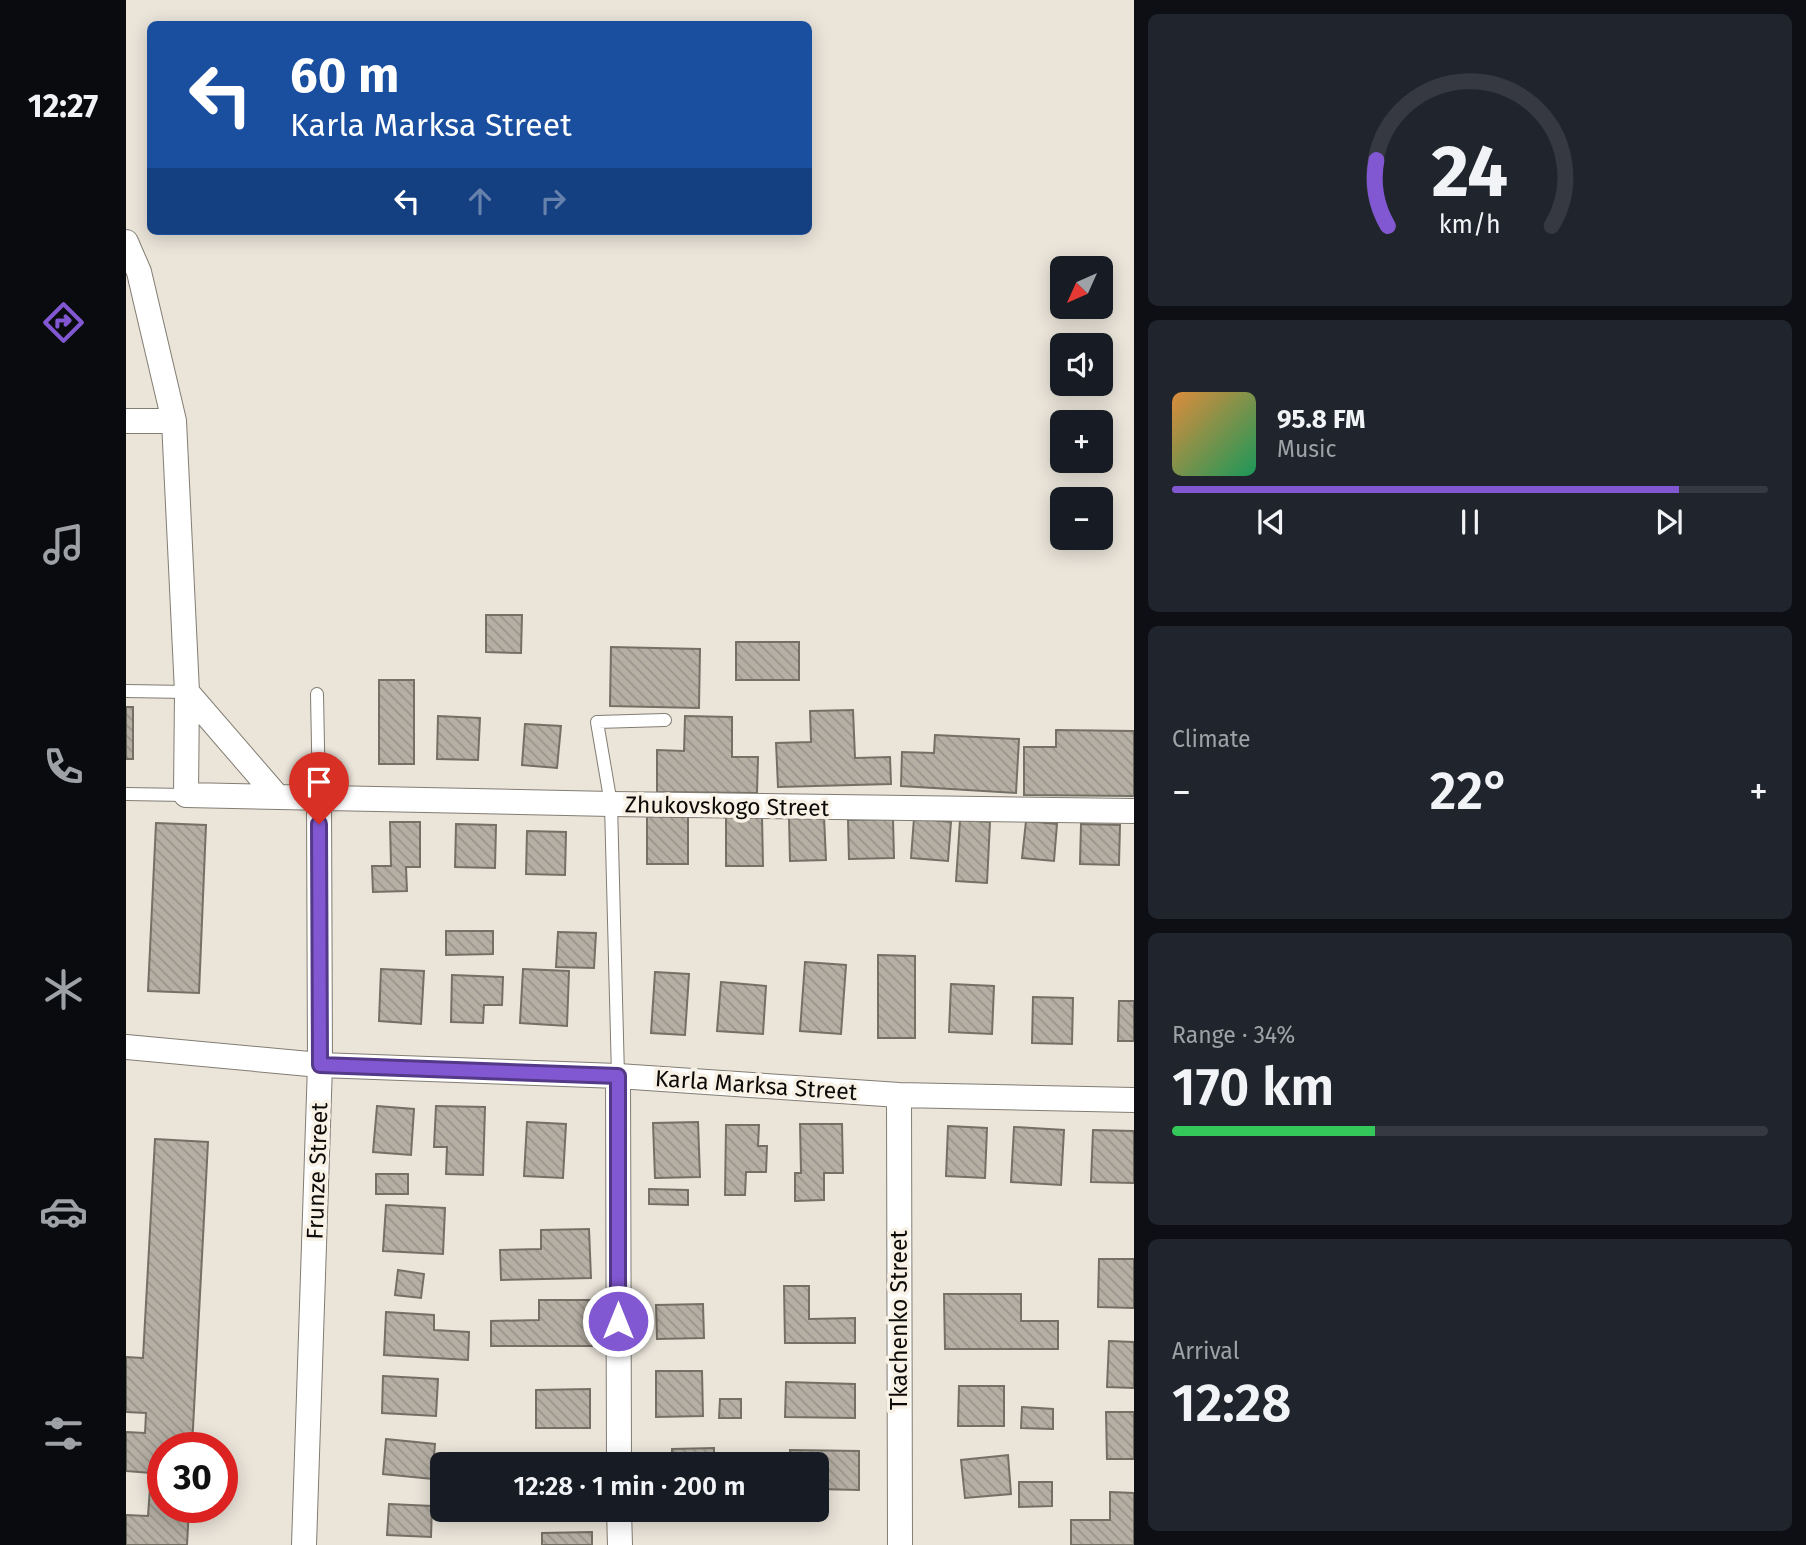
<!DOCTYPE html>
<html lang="en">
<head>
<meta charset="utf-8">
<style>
  :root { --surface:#171b24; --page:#20242c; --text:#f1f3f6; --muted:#9ea1a6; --line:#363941; --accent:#8158d2 }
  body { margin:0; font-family:"Fira Sans",sans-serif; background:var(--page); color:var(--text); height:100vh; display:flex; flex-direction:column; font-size:26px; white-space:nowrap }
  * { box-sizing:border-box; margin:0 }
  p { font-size:23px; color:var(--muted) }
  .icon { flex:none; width:38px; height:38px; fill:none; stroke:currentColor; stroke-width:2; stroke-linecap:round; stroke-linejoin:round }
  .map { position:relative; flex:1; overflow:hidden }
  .details { display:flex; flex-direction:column; gap:14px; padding:14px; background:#0d0f14; width:672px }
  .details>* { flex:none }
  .top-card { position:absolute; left:21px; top:21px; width:665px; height:214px; border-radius:10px; box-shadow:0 4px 18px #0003; background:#1a4fa0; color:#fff; overflow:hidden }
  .needle { width:46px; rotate:225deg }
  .controls { position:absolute; left:924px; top:256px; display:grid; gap:14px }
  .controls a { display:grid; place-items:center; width:63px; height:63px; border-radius:10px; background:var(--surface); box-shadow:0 4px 18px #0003; font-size:35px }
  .speed { position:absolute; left:21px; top:1432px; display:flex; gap:14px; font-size:35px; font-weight:700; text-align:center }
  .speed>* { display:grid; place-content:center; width:91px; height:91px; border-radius:50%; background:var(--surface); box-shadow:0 4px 18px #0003; line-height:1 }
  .speed .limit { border:10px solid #d22; background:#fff; color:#111 }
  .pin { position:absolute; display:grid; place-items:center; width:60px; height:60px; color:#fff; margin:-72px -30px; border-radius:50% 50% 50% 0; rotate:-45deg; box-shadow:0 0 7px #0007 }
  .pin .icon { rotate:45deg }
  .me { position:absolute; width:77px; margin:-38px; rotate:0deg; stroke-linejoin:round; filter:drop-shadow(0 0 5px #0008) }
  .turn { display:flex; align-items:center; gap:24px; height:147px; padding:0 28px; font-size:32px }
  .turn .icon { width:91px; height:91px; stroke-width:2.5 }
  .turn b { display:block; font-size:49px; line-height:60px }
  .lanes { display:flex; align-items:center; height:66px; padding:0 28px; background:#0003; justify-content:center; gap:35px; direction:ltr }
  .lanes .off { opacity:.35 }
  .big { font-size:52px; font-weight:600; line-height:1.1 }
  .details .card { flex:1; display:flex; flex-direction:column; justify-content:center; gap:10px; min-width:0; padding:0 24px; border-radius:10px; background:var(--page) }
  .details .dial { align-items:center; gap:0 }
  .dial svg { height:182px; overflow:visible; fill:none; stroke:var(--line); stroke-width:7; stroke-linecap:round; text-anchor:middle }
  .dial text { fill:var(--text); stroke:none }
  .song { display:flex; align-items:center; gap:21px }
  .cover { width:84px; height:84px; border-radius:10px; background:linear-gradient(135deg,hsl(30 70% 55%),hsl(150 70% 35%)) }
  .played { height:7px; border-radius:4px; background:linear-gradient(90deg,var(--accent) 85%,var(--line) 85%) }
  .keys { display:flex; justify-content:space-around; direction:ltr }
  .heat { display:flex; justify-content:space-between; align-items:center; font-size:38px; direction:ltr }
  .charge { height:10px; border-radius:5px; background:linear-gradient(90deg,#34c759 34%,var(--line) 0) }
  .trip { position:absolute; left:304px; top:1452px; width:399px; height:70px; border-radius:10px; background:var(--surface); box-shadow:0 4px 18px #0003; font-weight:600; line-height:70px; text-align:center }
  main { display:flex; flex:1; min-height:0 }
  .tab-bar { display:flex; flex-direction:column; width:126px; justify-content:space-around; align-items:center; background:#090b0e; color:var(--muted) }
  .tab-bar .icon { width:49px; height:49px }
  .tab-bar .current { color:var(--accent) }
  .tab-bar b { font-size:32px; color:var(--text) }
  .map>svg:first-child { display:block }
</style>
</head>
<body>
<main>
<nav class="tab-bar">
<b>12:27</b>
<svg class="icon current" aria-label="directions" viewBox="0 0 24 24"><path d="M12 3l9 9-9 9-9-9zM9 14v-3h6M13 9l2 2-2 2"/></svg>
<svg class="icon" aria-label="music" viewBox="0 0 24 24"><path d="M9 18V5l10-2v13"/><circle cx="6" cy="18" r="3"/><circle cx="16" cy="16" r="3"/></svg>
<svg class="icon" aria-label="phone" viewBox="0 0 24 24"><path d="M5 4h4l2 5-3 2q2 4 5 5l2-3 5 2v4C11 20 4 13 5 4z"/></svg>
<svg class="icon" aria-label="climate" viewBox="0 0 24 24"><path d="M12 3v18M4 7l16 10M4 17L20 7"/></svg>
<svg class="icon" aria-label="car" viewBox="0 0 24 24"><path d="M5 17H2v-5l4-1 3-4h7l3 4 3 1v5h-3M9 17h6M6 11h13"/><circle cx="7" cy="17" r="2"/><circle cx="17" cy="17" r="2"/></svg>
<svg class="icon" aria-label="filters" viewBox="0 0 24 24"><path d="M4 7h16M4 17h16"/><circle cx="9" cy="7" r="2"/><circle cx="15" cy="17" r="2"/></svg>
</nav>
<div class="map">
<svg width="1008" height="1545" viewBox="0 0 1008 1545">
  <defs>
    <pattern id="building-back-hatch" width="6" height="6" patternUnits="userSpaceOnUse" patternTransform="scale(1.75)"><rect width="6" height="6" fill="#b5afa4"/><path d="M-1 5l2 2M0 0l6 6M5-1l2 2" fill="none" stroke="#9a958c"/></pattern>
  </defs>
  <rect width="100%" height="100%" fill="#eae4d9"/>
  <path fill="url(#building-back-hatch)" stroke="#747066" stroke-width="2" d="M360 615H396L395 653 360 652Z
    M610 642H673V680H610Z
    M485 647 574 649 573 708 484 706Z
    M253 680H288V764H253Z
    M0 707H7V759H0Z
    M727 710 729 758 764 757 765 784 652 787 650 743 685 742 684 711Z
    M312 716 354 718 352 760 311 759Z
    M559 716 606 717V757H632L631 793 531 792V750L558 751Z
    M399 724 435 726 431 768 396 765Z
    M930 730 1008 731V796L898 795V747H930Z
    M809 735 893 739 890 793 775 786 776 752 808 753Z
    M521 816 562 817V864H521Z
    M636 816 637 866H600V817Z
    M698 817 700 860 664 861 663 818Z
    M788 818 825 822 822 861 785 858Z
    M767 819 768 858 723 859 722 820Z
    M834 820 864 822 861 883 830 881Z
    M900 821 931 824 928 861 896 858Z
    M264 822H294V867H280L281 891 247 892 246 866H265Z
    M30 823 80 825 73 993 22 991Z
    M330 824 370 825 369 868 329 867Z
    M955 824 994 825 993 865 954 864Z
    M401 831 440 832 439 875 400 874Z
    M320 931H367V954L320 955Z
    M432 932 470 933 468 968 430 967Z
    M752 955 789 956V1038H752Z
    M679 962 720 965 715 1034 674 1031Z
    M255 969 298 971 295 1024 253 1021Z
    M397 969 443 971 441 1026 394 1023Z
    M529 972 563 974 559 1035 525 1033Z
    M326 975 377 977 376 1005H358L357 1023 325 1022Z
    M595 982 640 986 637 1034 591 1031Z
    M825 984 868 986 866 1034 823 1032Z
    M907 997 947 998 946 1044 906 1043Z
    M993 1001H1008V1041H992Z
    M251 1106 288 1109 285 1155 247 1152Z
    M310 1106 359 1107 357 1175 320 1174 321 1147H308Z
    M401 1122 440 1124 437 1178 398 1176Z
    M572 1122 574 1177 529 1178 527 1123Z
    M674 1124H716L717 1173H698V1200L669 1201V1173H675Z
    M600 1125H633L632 1146H641L640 1172H620L619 1195H599Z
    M822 1126 861 1128 859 1178 820 1176Z
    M888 1127 938 1130 935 1185 885 1182Z
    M967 1130 1008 1131V1183L965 1182Z
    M29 1139 82 1142 66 1447H37V1507H63L61 1545H0V1515L22 1516 25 1473 0 1471V1432L19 1433 20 1413 0 1412V1357L17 1358Z
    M250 1174H282V1194H250Z
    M523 1189 562 1190V1205L523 1204Z
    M260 1205 319 1208 317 1254 257 1251Z
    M463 1229 465 1278 375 1280 374 1250 415 1249V1230Z
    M973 1259H1008V1308L972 1307Z
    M272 1270 298 1274 295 1298 269 1295Z
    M658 1286H683V1319L729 1318V1343H659Z
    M818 1294H895V1321H932V1349H819Z
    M413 1300H466V1346H365V1321L413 1320Z
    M577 1304 578 1338 531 1339 530 1305Z
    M260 1312 308 1315V1330L343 1332 342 1360 258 1355Z
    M983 1341 1008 1342V1388L981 1387Z
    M530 1371H576L577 1416 530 1417Z
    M257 1376 312 1379 310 1416 256 1413Z
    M660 1382 729 1384V1418L659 1417Z
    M833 1386H878V1426H832Z
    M464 1389V1428H410V1390Z
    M594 1399H615V1418H593Z
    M896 1407 927 1409V1429L895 1428Z
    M980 1412H1008V1459H981Z
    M260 1439 309 1444 306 1479 257 1474Z
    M588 1448V1465H531L546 1463V1449Z
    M664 1450 733 1451V1490L691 1489V1465H664Z
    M882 1455 885 1494 839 1498 835 1460Z
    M893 1482H926V1506L893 1507Z
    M984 1492 1008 1493V1545H945V1520H984Z
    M263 1504 306 1506 305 1537 261 1535Z
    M466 1532V1545H416V1533Z"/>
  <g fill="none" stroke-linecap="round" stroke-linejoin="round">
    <g stroke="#827d73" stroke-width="14">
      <path id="lane" d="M0 691 61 692
        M191 694 193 798
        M0 794 60 795
        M492 1076 485 804 471 722 539 720"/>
    </g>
    <g stroke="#827d73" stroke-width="26">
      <path id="street" d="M0 242 13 272 48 421 61 692 60 795 485 804 1008 811
        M0 421H48
        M61 692 150 795
        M0 1047 194 1065 492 1076 773 1095 1008 1100
        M492 1076 493 1465
        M773 1095 774 1545
        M493 1510 494 1545
        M178 1545 194 1065 193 798"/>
    </g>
    <use href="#lane" stroke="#fff" stroke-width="12"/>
    <use href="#street" stroke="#fff" stroke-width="24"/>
  </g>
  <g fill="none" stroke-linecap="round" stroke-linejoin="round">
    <g stroke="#543988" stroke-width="18">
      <path id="route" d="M193 824 194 1065 492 1076V1321"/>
    </g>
    <use href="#route" stroke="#8158d2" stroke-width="12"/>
  </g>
  <g text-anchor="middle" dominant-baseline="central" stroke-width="7" stroke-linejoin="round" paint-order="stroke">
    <g font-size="23" fill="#0d0b08" stroke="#f7f1e6">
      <text transform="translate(601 806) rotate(1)">Zhukovskogo Street</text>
      <text transform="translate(630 1085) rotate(4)">Karla Marksa Street</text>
      <text transform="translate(191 1171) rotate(-88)">Frunze Street</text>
      <text transform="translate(773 1320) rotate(-90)">Tkachenko Street</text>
    </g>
  </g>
</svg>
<div class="controls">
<a><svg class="needle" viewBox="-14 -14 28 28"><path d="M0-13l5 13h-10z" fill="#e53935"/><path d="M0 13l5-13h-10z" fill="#9ea1a6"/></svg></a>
<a><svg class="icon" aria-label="sound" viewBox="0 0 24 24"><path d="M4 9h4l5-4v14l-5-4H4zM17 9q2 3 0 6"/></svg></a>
<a>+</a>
<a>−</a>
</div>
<div class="speed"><div class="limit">30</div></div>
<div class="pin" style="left:193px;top:824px;background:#d93025"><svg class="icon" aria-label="arrive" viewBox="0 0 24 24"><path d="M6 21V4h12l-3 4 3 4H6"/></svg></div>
<svg class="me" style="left:492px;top:1321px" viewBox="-20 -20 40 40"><circle r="17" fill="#8158d2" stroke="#fff" stroke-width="3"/><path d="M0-11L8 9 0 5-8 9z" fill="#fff"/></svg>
<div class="trip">12:28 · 1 min · 200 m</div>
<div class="top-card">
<div class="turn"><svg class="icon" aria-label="left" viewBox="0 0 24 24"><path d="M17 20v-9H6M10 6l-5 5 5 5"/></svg><div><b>60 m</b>Karla Marksa Street</div></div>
<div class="lanes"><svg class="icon" aria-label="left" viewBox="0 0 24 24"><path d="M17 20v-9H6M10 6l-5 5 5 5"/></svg><svg class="icon off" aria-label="ahead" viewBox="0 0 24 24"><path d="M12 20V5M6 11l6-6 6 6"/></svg><svg class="icon off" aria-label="right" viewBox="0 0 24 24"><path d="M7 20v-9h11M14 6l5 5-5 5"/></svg></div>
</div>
</div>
<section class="details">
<div class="card dial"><svg viewBox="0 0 100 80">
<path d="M14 69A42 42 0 1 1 86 69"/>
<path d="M14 69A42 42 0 0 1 9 40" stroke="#8158d2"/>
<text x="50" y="56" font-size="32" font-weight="700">24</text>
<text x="50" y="72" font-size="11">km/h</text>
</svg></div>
<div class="card">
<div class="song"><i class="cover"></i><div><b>95.8 FM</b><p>Music</p></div></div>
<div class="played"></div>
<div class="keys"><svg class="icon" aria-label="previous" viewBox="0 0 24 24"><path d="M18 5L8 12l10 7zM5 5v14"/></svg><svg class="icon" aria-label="pause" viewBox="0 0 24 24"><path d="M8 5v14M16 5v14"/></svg><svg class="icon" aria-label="next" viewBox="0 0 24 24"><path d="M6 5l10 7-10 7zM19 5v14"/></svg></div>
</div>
<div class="card"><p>Climate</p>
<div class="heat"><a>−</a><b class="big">22°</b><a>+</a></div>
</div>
<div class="card"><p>Range · 34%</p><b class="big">170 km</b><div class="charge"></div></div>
<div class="card"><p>Arrival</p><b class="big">12:28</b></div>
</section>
</main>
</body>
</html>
